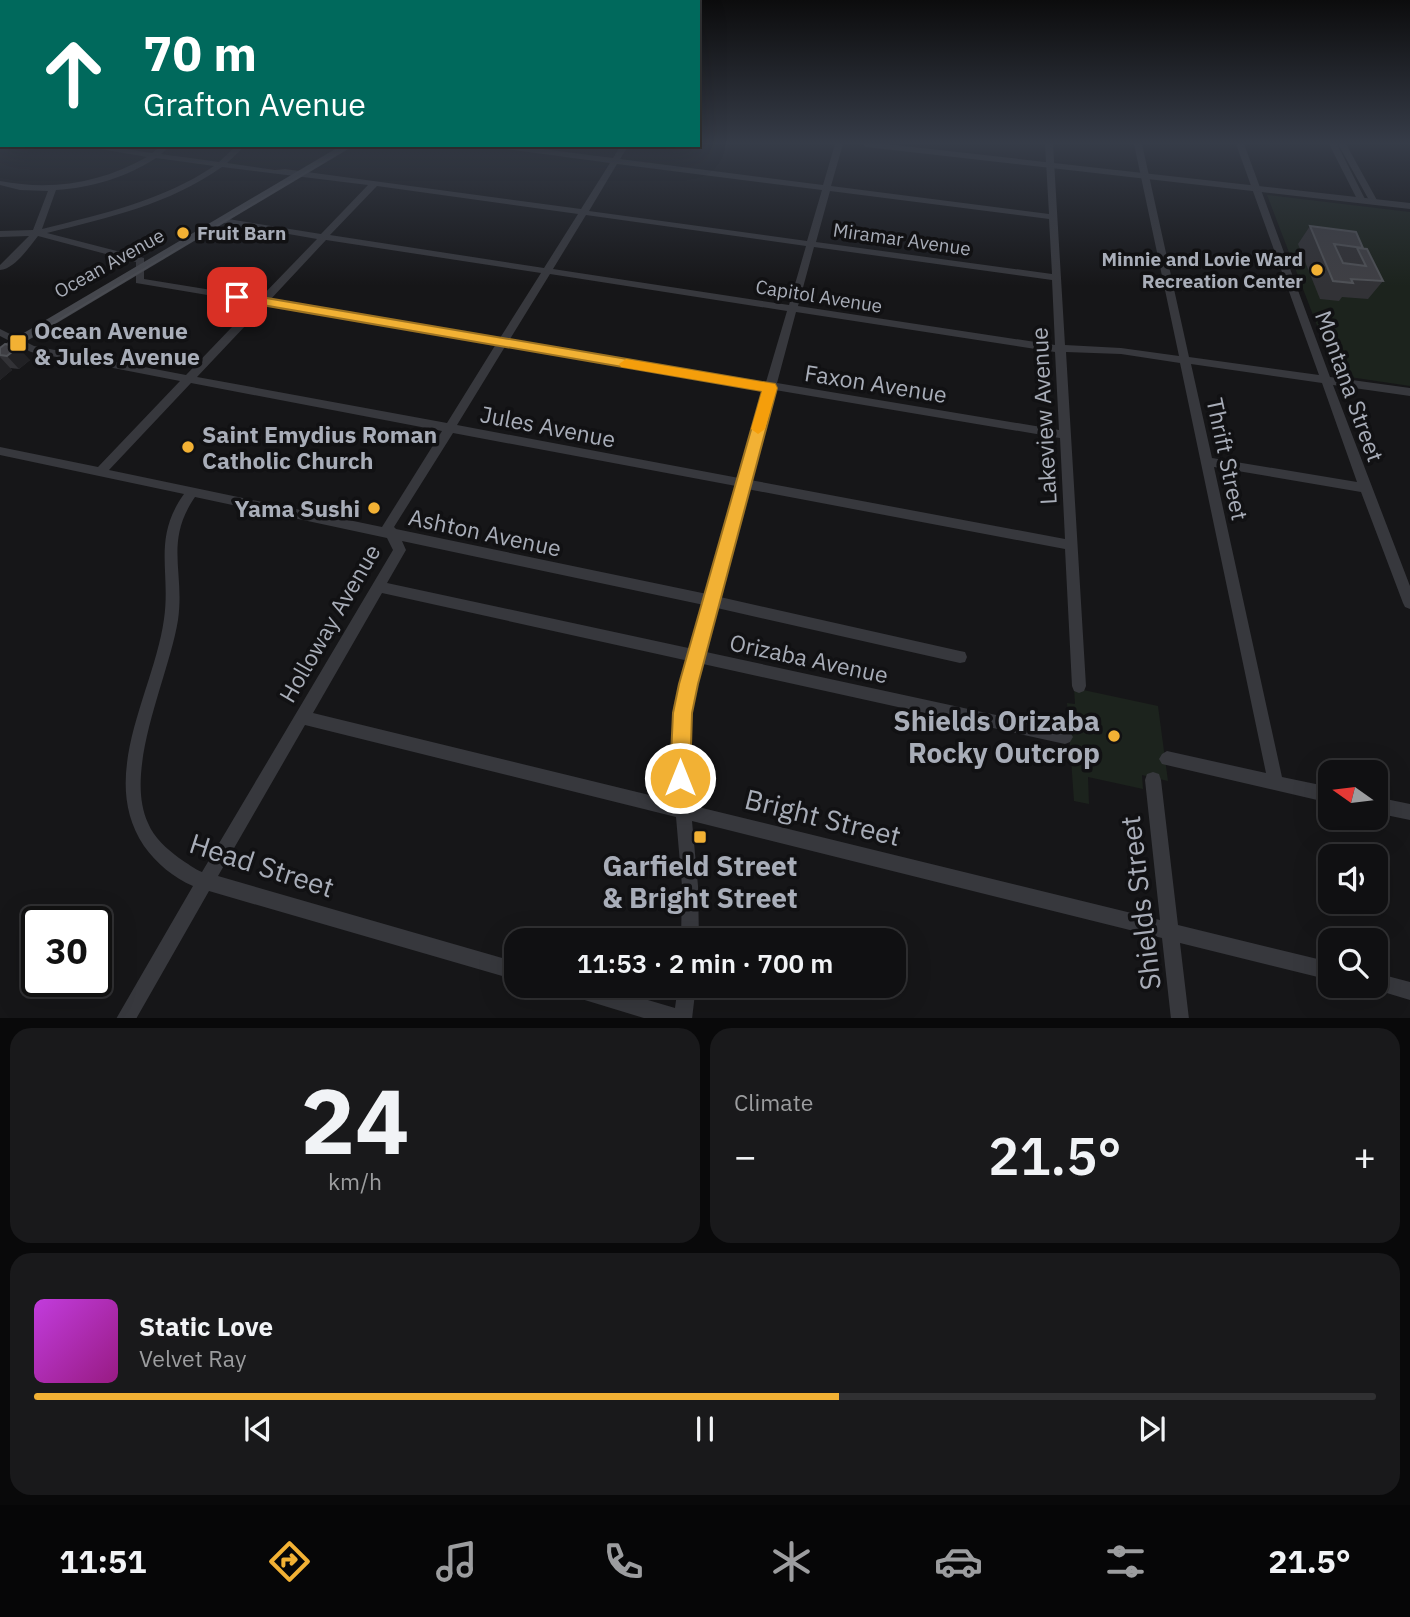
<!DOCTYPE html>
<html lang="en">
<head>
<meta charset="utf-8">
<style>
  :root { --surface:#101012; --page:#19191b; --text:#f1f3f6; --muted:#9c9d9f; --line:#303032; --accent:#f2b134 }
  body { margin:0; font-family:"IBM Plex Sans",sans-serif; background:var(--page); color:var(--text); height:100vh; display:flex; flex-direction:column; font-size:26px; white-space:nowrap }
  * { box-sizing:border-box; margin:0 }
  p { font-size:23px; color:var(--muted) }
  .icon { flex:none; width:38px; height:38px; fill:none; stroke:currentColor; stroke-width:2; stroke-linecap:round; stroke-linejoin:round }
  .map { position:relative; height:1018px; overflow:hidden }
  .side { display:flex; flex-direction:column; gap:10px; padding:10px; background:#09090a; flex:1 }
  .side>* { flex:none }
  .hud { position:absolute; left:0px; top:0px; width:700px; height:147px; box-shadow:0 7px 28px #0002,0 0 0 2px var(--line); background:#00695c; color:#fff; overflow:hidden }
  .needle { width:46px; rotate:284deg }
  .buttons { position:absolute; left:1318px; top:760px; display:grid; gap:14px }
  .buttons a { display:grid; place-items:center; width:70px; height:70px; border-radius:14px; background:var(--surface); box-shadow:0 7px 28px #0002,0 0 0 2px var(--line); font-size:35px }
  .speed { position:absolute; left:21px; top:906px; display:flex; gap:14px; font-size:35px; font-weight:700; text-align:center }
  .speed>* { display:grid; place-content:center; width:91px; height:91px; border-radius:50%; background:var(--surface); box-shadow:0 7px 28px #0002,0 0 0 2px var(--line); line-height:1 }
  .speed .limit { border:4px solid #111; border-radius:10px; background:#fff; color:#111 }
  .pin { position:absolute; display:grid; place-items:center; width:60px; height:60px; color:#fff; margin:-30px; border-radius:14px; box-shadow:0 4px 10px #0006 }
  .me { position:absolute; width:77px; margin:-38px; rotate:0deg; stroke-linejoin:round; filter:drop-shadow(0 0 5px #0008) }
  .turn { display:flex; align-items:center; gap:24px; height:147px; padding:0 28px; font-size:32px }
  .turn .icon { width:91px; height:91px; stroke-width:2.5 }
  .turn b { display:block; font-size:49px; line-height:60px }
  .big { font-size:52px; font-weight:600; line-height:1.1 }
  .side .card { flex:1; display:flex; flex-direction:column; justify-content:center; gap:10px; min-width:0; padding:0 24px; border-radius:21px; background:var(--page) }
  .side .dial { align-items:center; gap:0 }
  .dial b { font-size:91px; line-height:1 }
  .song { display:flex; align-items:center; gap:21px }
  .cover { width:84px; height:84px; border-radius:10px; background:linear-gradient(135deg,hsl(290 70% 55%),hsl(310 70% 35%)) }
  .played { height:7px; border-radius:4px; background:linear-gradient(90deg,var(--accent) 60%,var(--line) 60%) }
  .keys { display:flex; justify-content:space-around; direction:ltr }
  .heat { display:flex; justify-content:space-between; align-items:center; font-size:38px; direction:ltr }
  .side .tiles { flex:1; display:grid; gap:10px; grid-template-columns:1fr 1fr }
  .card:last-child { grid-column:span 2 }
  .trip { position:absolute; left:504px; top:928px; width:402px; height:70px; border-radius:21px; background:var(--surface); box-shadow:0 7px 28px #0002,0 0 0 2px var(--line); font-weight:600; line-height:70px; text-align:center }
  .dock { display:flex; height:112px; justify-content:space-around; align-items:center; background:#060607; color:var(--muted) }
  .dock .icon { width:49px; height:49px }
  .dock .on { color:var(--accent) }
  .dock b { font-size:32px; color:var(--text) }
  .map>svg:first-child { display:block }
</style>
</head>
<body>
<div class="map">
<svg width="1410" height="1019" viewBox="0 0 1410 1019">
  <rect width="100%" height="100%" fill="#161618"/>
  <path fill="#1c231d" d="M1267 195 1410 212V386L1336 375Z
    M1074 688 1158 706 1168 781 1142 775 1143 789 1088 777 1089 804 1074 801 1067 703 1075 704Z"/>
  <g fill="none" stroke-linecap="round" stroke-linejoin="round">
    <path fill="#37383d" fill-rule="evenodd" d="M835 144H843L831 186 1049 214 1045 144H1053L1065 345 1121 348 1179 356 1134 144H1142L1189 357 1319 375 1236 144H1244L1330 377 1410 388V396L1333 385 1410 586V609L1405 607 1403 603 1361 492 1214 467 1282 777 1330 787V803L1162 764 1159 759 1162 754 1167 751 1266 773 1180 363 1121 354 1066 352 1086 686 1084 691 1079 693 1074 691 1072 686 1065 549 747 489 720 597 960 651 965 652 967 657 965 662 960 663 717 608 706 652 1065 730 1070 732 1073 737 1070 742 1065 744 703 664 690 713 688 778 690 805 1160 920 1145 780 1147 774 1153 772 1159 774 1161 780 1178 925 1330 962V980L1180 943 1189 1019H1171L1162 938 692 821 698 886 699 940H681L682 886 676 817 305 725 218 876 516 962V980L209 891 136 1019H116L193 886C174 878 156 863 144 846 97 776 154 692 164 619 171 571 152 539 184 494L0 455V447L98 467 180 381 31 352 0 336V329L34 346 186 375 255 303 136 283V262L38 236C29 247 15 269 0 270V265L29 236 0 237V231L33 230 48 191 20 190 0 185V181C52 191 101 183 147 157L77 145H100L152 153 162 145H171L161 154 219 162 237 145H246L227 163 275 170 285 169 581 209 610 163 491 147 487 145H511L613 158 621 145H629L620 159 823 185ZM156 158 214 166C162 201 102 214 42 229L56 190C91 188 127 177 156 158ZM617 164 822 190 807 241 589 211ZM222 167 368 185 321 234 222 218V222L225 223 317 239 260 298 144 279V258L47 233C110 217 168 205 222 167ZM377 186 578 214 544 268 330 235ZM830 191 1049 219 1052 274 816 242ZM586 215 806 246 789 305 553 269ZM326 240 541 273 500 338 270 300ZM814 247 1052 280 1055 345 798 306ZM550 274 787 311 766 382 510 339ZM265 305 496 344 447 423 197 377ZM796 312 1055 352 1059 430 777 383ZM506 345 764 389 739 478 457 425ZM1191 364 1322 383 1357 482 1212 458ZM191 383 442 431 382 527 109 470ZM775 390 1060 438 1065 539 750 480ZM453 433 736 486 707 594 396 529 394 527ZM195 497 387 538 393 550 202 872C194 869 187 863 179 858 167 849 154 838 148 823 123 769 169 677 178 620 185 572 164 542 195 497ZM402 541 704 605 693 649 387 583 406 550ZM382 593 689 661 676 713 672 778 674 801 313 713Z
      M1329 144H1337L1366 201 1365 203 1358 201Z
      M1338 144H1346L1378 202 1377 204 1370 202Z
      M1376 797 1410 804V820L1376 813Z
      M1376 973 1410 982V1000L1370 988 1368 985H1376Z
      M556 985H597L675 1008 678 985H696L692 1019H647L565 994 559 991Z"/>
    <path fill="#37383d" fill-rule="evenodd" d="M862 144H886L1410 203V209L866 147Z"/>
    <path fill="#45474d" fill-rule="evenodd" d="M342 145H355L0 357V347Z"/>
    <path stroke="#4a4c52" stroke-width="2" d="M0 355 352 145"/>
  </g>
  <path fill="#323236" d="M544 145H563L561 147Z
    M1310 226 1363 248 1383 281 1368 299 1342 297 1339 301 1320 299 1298 244Z
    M0 348 30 360 19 369 10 368 12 370 0 380Z"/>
  <path fill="#212124" d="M18 347 30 360 19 369 7 356Z
    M0 357 12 370 0 380Z"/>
  <path fill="#3f3f44" stroke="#4f5156" stroke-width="2" d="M1310 226 1356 232 1363 248 1334 244 1343 263 1366 266 1357 248 1367 249 1383 281 1351 279 1353 283 1333 281Z
    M5 344 18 347 7 356 0 355V348Z"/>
  <linearGradient id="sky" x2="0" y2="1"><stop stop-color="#0c0c0d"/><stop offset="0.5" stop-color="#363c48"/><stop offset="1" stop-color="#363c48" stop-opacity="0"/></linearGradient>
  <rect width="1410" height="286" fill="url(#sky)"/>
  <path fill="#f2b134" stroke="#9d7322" stroke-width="2" d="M237 293 775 384 777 388 698 684 692 713 690 778 687 785 680 788 673 785 670 778 673 713 679 684 762 391 233 300 231 297Z"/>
  <path fill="#f59e0b" d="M626 359 775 384 777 388 765 429 758 434 751 429 762 391 621 367 619 364Z"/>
  <g fill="#f2b134" stroke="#111113" stroke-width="2.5">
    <circle cx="183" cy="233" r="7"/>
    <circle cx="1317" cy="270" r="7"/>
    <rect x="9" y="334" width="18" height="18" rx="3.5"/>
    <circle cx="188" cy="447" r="7"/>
    <circle cx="374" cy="508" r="7"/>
    <circle cx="1114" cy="736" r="7"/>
    <rect x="693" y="830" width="14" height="14" rx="3.5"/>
  </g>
  <g text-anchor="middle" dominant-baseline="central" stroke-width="7" stroke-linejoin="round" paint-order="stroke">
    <g font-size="19" font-weight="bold" fill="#a8adb8" stroke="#111113" text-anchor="start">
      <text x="197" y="233">Fruit Barn</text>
      <text x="1303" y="259" text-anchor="end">Minnie and Lovie Ward<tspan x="1303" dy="22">Recreation Center</tspan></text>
    </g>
    <g font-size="19" fill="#a8adb8" stroke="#111113">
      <text transform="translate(902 239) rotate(8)">Miramar Avenue</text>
      <text transform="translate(109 263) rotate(-29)">Ocean Avenue</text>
      <text transform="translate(819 296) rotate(9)">Capitol Avenue</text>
    </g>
    <g font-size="23" font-weight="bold" fill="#a8adb8" stroke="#111113" text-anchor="start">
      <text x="34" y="330">Ocean Avenue<tspan x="34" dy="26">&amp; Jules Avenue</tspan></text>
      <text x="202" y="434">Saint Emydius Roman<tspan x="202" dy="26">Catholic Church</tspan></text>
      <text x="360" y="508" text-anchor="end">Yama Sushi</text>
    </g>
    <g font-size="23" fill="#a8adb8" stroke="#111113">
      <text transform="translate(876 383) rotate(9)">Faxon Avenue</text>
      <text transform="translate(1350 386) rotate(70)">Montana Street</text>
      <text transform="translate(1043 416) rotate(-93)">Lakeview Avenue</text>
      <text transform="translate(548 426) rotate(11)">Jules Avenue</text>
      <text transform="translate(1228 459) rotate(78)">Thrift Street</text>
      <text transform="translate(485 532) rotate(12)">Ashton Avenue</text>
      <text transform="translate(329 623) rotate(-60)">Holloway Avenue</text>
      <text transform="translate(809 658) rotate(12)">Orizaba Avenue</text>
    </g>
    <g font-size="28" font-weight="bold" fill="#a8adb8" stroke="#111113" text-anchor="end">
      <text x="1100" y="720">Shields Orizaba<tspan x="1100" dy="32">Rocky Outcrop</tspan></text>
      <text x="700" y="865" text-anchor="middle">Garfield Street<tspan x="700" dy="32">&amp; Bright Street</tspan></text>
    </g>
    <g font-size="28" fill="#a8adb8" stroke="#111113">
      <text transform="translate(823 817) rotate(14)">Bright Street</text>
      <text transform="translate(262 865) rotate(18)">Head Street</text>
      <text transform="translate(1140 903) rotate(-97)">Shields Street</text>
    </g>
  </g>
</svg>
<div class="buttons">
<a><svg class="needle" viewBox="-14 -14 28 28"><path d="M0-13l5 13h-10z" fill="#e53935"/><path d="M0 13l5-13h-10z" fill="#9c9d9f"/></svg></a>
<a><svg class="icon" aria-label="sound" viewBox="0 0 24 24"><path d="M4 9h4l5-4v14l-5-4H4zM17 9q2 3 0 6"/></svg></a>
<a><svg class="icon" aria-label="search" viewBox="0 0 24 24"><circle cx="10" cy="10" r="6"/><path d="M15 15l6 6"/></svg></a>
</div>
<div class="speed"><div class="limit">30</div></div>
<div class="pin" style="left:237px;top:297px;background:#d93025"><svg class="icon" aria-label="arrive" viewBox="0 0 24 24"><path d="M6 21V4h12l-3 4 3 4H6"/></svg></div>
<svg class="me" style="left:680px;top:778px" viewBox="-20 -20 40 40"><circle r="17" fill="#f2b134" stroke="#fff" stroke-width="3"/><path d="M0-11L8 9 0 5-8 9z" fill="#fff"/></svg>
<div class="trip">11:53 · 2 min · 700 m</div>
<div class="hud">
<div class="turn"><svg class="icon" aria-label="ahead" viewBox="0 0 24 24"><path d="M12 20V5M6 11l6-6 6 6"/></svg><div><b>70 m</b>Grafton Avenue</div></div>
</div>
</div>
<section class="side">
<div class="tiles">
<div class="card dial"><b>24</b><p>km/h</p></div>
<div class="card"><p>Climate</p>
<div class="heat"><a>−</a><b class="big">21.5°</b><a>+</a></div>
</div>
<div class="card">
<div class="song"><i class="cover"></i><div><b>Static Love</b><p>Velvet Ray</p></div></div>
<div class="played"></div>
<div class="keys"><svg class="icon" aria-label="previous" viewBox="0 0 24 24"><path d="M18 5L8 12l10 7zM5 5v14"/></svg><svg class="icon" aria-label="pause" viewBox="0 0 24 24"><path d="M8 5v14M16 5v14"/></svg><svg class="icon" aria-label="next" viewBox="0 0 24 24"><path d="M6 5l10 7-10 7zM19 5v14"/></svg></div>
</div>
</div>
</section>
<nav class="dock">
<b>11:51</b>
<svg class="icon on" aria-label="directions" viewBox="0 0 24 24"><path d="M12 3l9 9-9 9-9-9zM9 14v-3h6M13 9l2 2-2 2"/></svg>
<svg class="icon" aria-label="music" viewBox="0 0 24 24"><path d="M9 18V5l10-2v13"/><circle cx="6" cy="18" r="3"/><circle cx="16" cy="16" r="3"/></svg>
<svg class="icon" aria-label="phone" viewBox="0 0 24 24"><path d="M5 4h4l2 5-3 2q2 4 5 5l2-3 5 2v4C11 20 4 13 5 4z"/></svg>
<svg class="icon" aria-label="climate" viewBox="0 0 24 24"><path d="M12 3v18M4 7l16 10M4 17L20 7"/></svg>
<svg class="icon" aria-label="car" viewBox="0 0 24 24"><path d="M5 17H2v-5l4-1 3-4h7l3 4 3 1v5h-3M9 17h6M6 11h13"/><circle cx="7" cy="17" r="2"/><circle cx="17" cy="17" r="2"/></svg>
<svg class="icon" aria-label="filters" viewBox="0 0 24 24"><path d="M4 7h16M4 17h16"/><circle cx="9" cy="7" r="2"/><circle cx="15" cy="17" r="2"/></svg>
<b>21.5°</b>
</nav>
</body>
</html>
